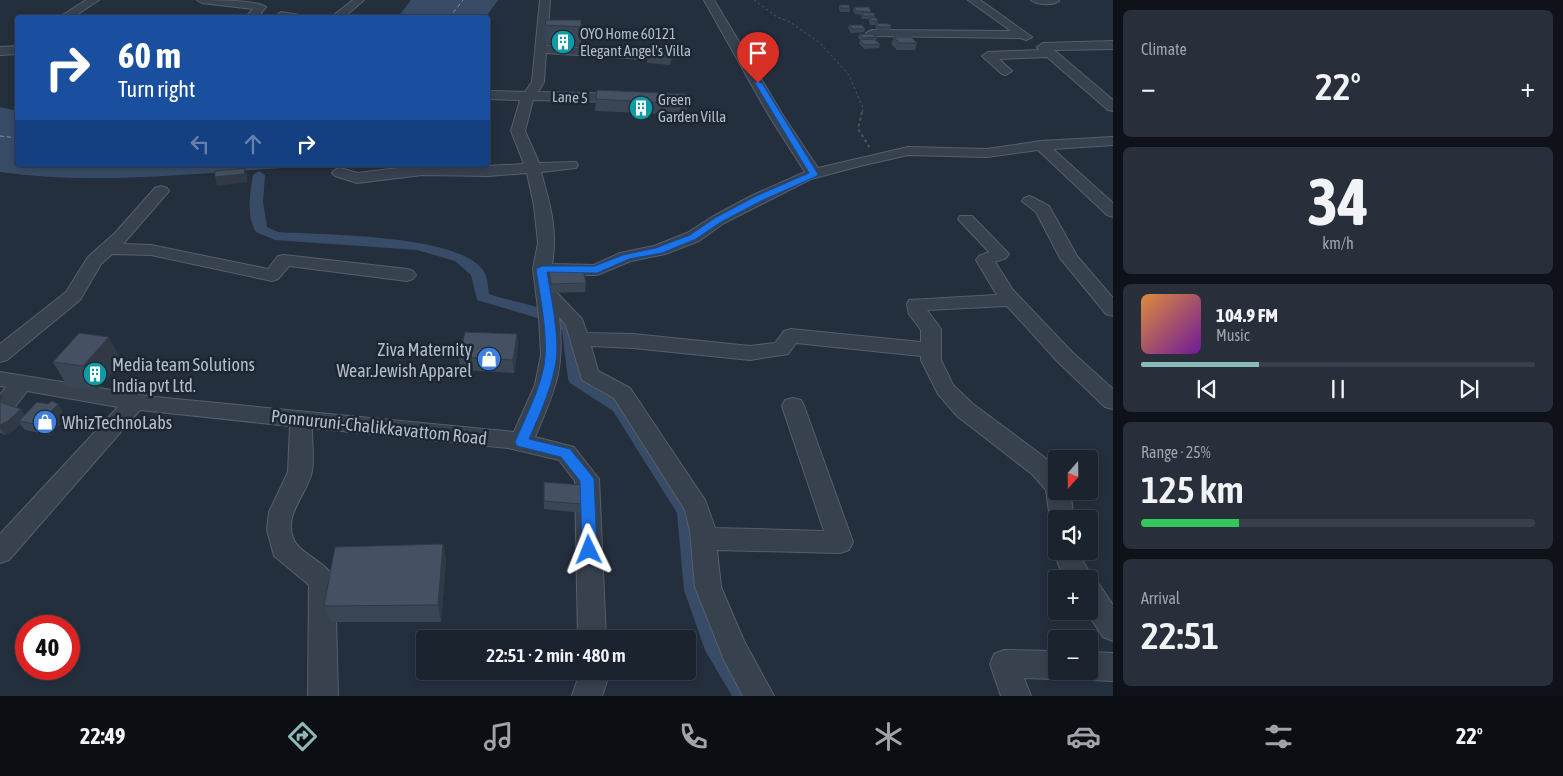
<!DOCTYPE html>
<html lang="en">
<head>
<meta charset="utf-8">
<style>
  :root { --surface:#1b232e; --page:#282f3a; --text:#f1f3f6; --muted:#a0a4aa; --line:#39404a; --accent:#8bbbb9 }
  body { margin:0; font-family:"Asap Condensed",sans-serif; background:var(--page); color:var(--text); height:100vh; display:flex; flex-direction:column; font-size:19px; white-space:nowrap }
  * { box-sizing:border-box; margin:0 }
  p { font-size:16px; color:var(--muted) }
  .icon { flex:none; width:28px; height:28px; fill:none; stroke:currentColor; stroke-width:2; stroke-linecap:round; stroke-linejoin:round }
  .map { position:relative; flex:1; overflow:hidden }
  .details { display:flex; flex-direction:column; gap:10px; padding:10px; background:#0f1319; width:450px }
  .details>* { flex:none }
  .banner { position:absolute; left:15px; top:15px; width:475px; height:152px; border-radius:5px; box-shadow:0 2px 8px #0003,0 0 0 1px var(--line); background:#1a4fa0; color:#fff; overflow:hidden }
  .needle { width:32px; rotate:200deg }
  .controls { position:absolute; left:1048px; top:450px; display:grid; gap:10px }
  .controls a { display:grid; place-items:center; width:50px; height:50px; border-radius:5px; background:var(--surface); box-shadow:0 2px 8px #0003,0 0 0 1px var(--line); font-size:25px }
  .speed { position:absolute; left:15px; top:615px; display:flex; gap:10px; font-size:25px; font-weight:700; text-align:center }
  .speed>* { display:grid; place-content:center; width:65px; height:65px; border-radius:50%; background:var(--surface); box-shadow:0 2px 8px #0003,0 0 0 1px var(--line); line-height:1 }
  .speed .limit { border:8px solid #d22; background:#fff; color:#111 }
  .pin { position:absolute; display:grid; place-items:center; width:42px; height:42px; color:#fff; margin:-51px -21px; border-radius:50% 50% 50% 0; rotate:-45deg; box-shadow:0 0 5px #0007 }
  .pin .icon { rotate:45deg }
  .me { position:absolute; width:55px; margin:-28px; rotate:358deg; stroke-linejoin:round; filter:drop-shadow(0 0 4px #0008) }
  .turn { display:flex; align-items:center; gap:18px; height:105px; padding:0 20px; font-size:22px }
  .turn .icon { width:65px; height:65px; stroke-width:2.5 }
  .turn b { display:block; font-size:35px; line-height:42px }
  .lanes { display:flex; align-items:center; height:48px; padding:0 20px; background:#0003; justify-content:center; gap:25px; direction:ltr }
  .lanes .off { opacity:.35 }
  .big { font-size:38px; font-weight:600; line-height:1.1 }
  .details .card { flex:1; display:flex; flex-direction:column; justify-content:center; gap:8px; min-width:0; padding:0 18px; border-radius:8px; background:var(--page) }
  .details .dial { align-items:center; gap:0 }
  .dial b { font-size:65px; line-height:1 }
  .song { display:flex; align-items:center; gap:15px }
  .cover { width:60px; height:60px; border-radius:8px; background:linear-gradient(135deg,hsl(30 70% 55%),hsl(280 70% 35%)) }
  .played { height:5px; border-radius:2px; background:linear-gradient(90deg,var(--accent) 30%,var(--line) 30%) }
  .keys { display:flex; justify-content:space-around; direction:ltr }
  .heat { display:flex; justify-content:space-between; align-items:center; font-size:28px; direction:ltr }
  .charge { height:8px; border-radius:4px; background:linear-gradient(90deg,#34c759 25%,var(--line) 0) }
  .trip { position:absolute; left:416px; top:630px; width:280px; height:50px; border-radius:5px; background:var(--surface); box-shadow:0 2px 8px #0003,0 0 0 1px var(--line); font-weight:600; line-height:50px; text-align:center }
  .tab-bar { display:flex; height:80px; justify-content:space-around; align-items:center; background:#0b0e12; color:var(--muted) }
  .tab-bar .icon { width:35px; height:35px }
  .tab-bar .current { color:var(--accent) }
  .tab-bar b { font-size:22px; color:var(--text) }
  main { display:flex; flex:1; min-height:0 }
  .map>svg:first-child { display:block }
</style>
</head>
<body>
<main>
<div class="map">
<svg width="1113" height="696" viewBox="0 0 1113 696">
  <rect width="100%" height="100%" fill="#242f3e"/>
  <path fill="#394c67" d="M411 0H498L486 17H398Z
    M0 107 17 111 18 165H287L281 168C187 174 93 185 0 172Z"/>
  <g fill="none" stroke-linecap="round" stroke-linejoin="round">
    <path fill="#394c67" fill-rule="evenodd" d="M259 171 265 175 263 202 267 227 278 232C320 235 463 234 484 272 488 278 488 288 489 294 510 302 567 310 578 328L584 376 625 401 694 506 697 512 706 590 722 637 757 696H732L705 650 684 590 677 513 613 411 570 383 568 379 562 330 544 320 477 300 471 275 455 261 417 250 275 240 256 232C246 216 250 193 253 175Z"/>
    <path stroke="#7c92b1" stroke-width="1" stroke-dasharray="4 3" stroke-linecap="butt" d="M449 18 463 0
      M0 136 18 138"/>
    <g stroke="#565f6c" stroke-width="2">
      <path id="minor" d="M86 0H99L72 18H58Z
        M197 0C211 0 257 0 266 7L257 18H245L253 9 202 3Z
        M353 0H364L343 18H330Z
        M540 0H550L547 46 645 51 651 55 645 59 546 53 544 82 538 92 622 94 629 98 622 102 533 100 525 131 539 163 576 162 578 165 576 168 541 172C550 204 558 231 552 264L594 265 620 253 654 246 687 233 712 217 753 195 805 172 768 114 704 0H714L782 114 818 168 908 147 987 149 1041 141 1113 137V145L1053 149 1113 203V217L1107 215 1038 150 987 157 908 155 860 166 811 179 724 223 699 241 665 254 631 261 597 275H552L555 291 582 319 587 333 633 334 750 346 775 343 784 331 791 329 921 342V330L909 314 907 304 909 300 997 295 976 260 979 256 989 252 958 219 960 216H972L1009 254 1006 258 995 262 1013 290 1072 352 1113 389V409L1105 407 1058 362 1007 306 927 310 941 329V360L953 385 973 404 1048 460 1056 469V491H1070L1074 519H1056V527L1053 526 1050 519 1046 490 1032 474 957 416 938 394 921 360V356L796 343 788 354 750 360 633 348 591 346 598 371 630 388 705 500 715 528 824 531 782 406 785 400 793 398 801 400 804 406 853 542 849 550 840 553 717 550 721 587 744 641 774 696H743L724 660 695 587 690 531 685 510 614 398 582 380 566 325 559 317C565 371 555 389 535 437L574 447 599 479 606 639H578L575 481 559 460 508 448 312 428C312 442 314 458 312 471 308 494 282 515 294 540 299 553 327 562 335 580L338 696H308L309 585 274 556 267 530 269 512 288 472 290 426 140 410 9 560 0 563V534L118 407 27 391 8 416 0 418V395L6 387 0 386V372L155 397 514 432 535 385 541 355 539 317 533 269 538 243 534 205 527 173 488 176 422 175 357 183 335 176 332 173 335 170 340 168 358 173 422 165 488 166 524 164 511 131 520 100 488 99V91L525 92 532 82Z
        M968 0H980L1032 37 1026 40 1020 38 872 36 866 33 872 30 1011 31Z
        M1031 0H1059V1C1053 6 1037 5 1031 0Z
        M281 12 300 15 305 18H272Z
        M1113 41V49L1054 50 1113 100V111L1108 110 1047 57 999 59 1012 71 1006 75 1002 74 982 56 988 52 1039 50 1037 47 1043 43Z
        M18 46V54L0 55V47Z
        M161 186 167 188 169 191 123 244 151 245 268 269 278 256 284 255 407 269 413 271 416 275 413 279 407 281 289 266 278 279 272 281 151 255 112 254 101 264 80 300 7 360 0 362V344L66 292 88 257 115 233 155 188Z
        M1030 196 1049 206 1077 256 1113 298V316L1106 314 1060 258 1036 212 1022 201 1024 198Z
        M1056 549V551H1081L1083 561 1093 579 1092 581 1098 583 1113 605V641L1103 637 1086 611H1089V579H1066C1060 570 1055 559 1056 549Z
        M1004 650 1056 651V671H1068L1066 675 1056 679 1024 678 1031 696H1001L990 664 994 654Z
        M1089 652 1113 653V681L1089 680 1079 676 1077 671H1089Z
        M578 671H606L607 681 602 696H572L577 681Z"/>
    </g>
    <path stroke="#44595c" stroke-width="1" stroke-dasharray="2.5 2.5" stroke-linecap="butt" d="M754 0 777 17 790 22 820 43 849 75 863 108 862 114"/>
    <path stroke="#44595c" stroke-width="2" stroke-dasharray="3 3" stroke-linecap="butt" d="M862 112 858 129 870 148"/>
    <use href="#minor" fill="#38414e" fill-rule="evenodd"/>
  </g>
  <path fill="#3b4654" d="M839 5 850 8V12H840L839 8Z
    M854 7 871 12 870 13 875 16V18L878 21V23L891 27 890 31 877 30 875 26 876 25H870L869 21V19H862L861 15 855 14 853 10Z
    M546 20 581 27V46L546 44Z
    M849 25 865 29 864 32 851 33 848 28Z
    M859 34 877 37 876 41 880 44 879 48 864 49 859 43 860 40 858 38Z
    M894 37 917 43 915 50H897L891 44Z
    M676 46 675 53 670 65 647 63 648 56Z
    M596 99 687 104 686 115 595 111Z
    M549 270 586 283 585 292 551 293Z
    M517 334 518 347 514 373 460 370 459 357Z
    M122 361 97 390 68 387 53 362Z
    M0 402 25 415 48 404H58L63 413 58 419 60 424 50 435 25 430 20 424 14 430 5 435 0 433Z
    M544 482 582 504V513L544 509Z
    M443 544 446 560 441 622H331L324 606Z"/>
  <path fill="#303945" d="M676 46 675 53 670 65 671 57Z
    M245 168 247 176V182L217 186 215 177Z
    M517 334 518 347 514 373 513 360Z
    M109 337 122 361 97 390 83 366Z
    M0 394 3 398 0 401Z
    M58 404 63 413 58 419 60 424 50 435 44 426 50 412Z
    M21 409 27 418 19 421 20 424 14 430 5 435 0 428V425Z
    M443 544 446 560 441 622 438 605Z"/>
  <path fill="#455162" stroke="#303945" d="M839 5H849L850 8H841Z
    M854 7H869L871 12 856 11Z
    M862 13H874L875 16H863Z
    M870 18H877L878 21H871Z
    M546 20H581V27L545 25Z
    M876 23 890 24 891 27H878Z
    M849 25H862L865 29H852Z
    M859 34H873L877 37 863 38Z
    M894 37H911L917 43H899Z
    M874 39 880 44 865 45 859 40Z
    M651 45 676 46 671 57 648 56Z
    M597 90 687 94V104L596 99Z
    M245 168 244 174 215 177V171Z
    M583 269 586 283 551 284 549 270Z
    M465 332 517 334 513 360 459 357Z
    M79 333 109 337 83 366 53 362Z
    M52 401 58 404 50 412 55 415 44 426 19 421 37 402 48 404Z
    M0 402 21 409 8 421 0 425Z
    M544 482 581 485 582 504 544 501Z
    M443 544 438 605 324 606 335 547Z"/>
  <path fill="#1a73e8" stroke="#114b97" d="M756 81 762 83 818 174 817 176 763 200 721 222 696 239 662 253 629 259 597 273 547 272C551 297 561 343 555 367 550 392 539 416 529 439L570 449 592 476 594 479 597 550 595 555 589 557 584 555 582 550 580 481 561 457 517 446 515 442C525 418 539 392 544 366 549 339 540 296 536 269L542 266H595L623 255 656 248 690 235 715 218 756 196 809 173 755 83Z"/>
  <defs>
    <g id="building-disc" transform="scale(1.25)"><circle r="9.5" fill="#0f9aa8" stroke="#1d2633"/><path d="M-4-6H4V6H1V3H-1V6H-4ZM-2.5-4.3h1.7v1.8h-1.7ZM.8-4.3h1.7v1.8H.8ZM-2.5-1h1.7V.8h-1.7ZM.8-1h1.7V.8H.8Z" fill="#fff"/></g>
    <g id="shop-disc" transform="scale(1.25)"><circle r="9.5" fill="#3f7fe0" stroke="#1d2633"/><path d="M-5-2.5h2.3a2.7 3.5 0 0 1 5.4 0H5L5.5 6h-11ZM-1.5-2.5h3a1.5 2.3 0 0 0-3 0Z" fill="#fff"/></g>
  </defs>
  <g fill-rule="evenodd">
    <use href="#building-disc" x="563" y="42"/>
    <use href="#building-disc" x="641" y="108"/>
    <use href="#shop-disc" x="489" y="359"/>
    <use href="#building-disc" x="95" y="374"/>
    <use href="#shop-disc" x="45" y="422"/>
  </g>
  <g text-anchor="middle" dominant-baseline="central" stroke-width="5" stroke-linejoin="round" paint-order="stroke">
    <g font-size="15" fill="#b4bcc9" stroke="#1d2633" text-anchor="start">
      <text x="580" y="33">OYO Home 60121<tspan x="580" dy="17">Elegant Angel's Villa</tspan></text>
      <text x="658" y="99">Green<tspan x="658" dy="17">Garden Villa</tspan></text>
    </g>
    <g font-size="15" fill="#b4bcc9" stroke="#1d2633">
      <text transform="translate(570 97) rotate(2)">Lane 5</text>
    </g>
    <g font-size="18" fill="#b4bcc9" stroke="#1d2633" text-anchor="start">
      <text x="472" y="349" text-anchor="end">Ziva Maternity<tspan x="472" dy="21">Wear.Jewish Apparel</tspan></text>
      <text x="112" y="364">Media team Solutions<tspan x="112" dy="21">India pvt Ltd.</tspan></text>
      <text x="62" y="422">WhizTechnoLabs</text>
    </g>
    <g font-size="18" fill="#b4bcc9" stroke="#1d2633">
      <text transform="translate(379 427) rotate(6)">Ponnuruni-Chalikkavattom Road</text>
    </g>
  </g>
</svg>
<div class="controls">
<a><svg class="needle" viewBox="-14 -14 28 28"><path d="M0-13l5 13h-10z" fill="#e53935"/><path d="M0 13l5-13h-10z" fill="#a0a4aa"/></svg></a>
<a><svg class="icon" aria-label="sound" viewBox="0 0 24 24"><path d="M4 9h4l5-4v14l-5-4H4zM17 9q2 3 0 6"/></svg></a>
<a>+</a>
<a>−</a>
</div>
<div class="speed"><div class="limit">40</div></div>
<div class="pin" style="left:758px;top:83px;background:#d93025"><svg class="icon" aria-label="arrive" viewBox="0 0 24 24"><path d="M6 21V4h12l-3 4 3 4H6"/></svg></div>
<svg class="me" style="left:589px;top:550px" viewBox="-20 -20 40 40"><path d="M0-17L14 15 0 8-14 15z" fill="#1a73e8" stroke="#fff" stroke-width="4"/></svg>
<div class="trip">22:51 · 2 min · 480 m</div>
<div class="banner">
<div class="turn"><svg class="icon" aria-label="right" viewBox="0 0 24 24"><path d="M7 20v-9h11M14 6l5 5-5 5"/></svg><div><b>60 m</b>Turn right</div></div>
<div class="lanes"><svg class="icon off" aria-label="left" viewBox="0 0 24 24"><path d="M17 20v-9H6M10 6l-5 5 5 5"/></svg><svg class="icon off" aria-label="ahead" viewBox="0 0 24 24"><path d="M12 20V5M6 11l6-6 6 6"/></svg><svg class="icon" aria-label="right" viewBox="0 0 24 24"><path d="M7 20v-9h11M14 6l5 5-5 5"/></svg></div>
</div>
</div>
<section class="details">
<div class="card"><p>Climate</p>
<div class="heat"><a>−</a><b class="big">22°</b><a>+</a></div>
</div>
<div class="card dial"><b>34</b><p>km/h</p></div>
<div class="card">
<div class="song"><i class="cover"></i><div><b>104.9 FM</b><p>Music</p></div></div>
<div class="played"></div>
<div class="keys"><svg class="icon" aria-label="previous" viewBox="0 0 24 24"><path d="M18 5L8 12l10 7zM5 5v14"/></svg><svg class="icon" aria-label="pause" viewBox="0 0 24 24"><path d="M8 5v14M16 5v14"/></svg><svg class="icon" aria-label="next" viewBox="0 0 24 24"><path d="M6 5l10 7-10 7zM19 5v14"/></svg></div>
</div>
<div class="card"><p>Range · 25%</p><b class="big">125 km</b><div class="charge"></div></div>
<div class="card"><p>Arrival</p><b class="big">22:51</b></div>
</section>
</main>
<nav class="tab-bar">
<b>22:49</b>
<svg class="icon current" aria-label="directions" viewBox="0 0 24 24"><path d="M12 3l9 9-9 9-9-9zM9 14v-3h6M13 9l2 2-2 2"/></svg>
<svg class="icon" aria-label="music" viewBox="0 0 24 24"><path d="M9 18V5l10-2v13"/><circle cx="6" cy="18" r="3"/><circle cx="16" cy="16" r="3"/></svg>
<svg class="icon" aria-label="phone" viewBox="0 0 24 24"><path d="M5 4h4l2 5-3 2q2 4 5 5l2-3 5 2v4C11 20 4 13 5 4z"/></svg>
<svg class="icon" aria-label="climate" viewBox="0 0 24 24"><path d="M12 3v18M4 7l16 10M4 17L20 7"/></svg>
<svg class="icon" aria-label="car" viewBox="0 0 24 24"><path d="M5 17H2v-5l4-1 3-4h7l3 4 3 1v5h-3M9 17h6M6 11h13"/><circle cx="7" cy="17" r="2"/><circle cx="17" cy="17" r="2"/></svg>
<svg class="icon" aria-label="filters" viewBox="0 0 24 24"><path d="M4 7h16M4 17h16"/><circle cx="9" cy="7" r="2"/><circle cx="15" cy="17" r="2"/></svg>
<b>22°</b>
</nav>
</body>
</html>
